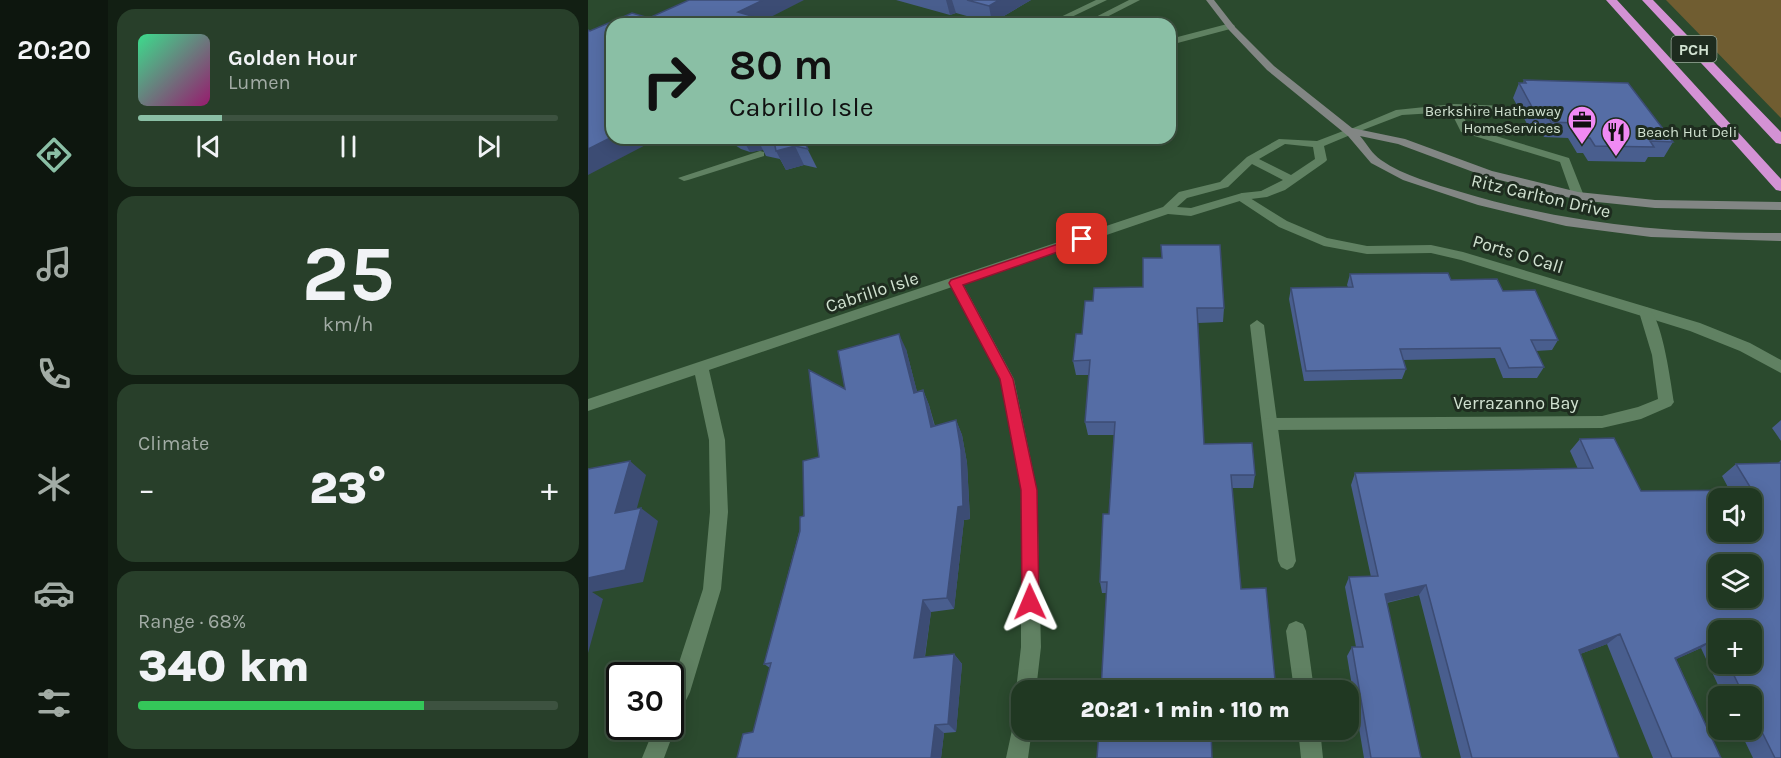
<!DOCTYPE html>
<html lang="en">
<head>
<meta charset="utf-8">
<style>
  :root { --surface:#203822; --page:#283f2a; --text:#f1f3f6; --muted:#a2aca5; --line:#3d5240; --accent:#8abfa5 }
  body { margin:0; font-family:Karla,sans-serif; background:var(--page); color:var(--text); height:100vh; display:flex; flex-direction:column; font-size:22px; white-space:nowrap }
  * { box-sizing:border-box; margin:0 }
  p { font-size:20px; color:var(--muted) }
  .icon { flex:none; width:33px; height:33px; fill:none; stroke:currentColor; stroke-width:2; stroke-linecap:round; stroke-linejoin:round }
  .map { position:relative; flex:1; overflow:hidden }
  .panel { display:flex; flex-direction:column; gap:9px; padding:9px; background:#121f13; width:480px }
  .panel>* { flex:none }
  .hud { position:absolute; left:18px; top:18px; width:570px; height:126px; border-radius:18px; box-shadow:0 3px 15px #0003,0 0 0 2px var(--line); background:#8abfa5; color:#111; overflow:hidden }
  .buttons { position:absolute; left:1120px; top:488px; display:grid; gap:12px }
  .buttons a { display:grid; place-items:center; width:54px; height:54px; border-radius:12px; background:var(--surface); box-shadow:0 3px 15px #0003,0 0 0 2px var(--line); font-size:30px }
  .speed { position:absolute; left:18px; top:662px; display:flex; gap:12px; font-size:30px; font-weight:700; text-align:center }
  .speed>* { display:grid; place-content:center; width:78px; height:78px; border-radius:50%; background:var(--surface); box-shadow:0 3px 15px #0003,0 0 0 2px var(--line); line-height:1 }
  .speed .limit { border:3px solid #111; border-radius:9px; background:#fff; color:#111 }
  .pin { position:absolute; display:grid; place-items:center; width:51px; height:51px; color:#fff; margin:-26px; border-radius:12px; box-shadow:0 3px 9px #0006 }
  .me { position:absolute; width:66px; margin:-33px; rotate:359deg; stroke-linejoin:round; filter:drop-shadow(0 0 4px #0008) }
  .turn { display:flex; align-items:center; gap:21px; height:126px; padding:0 24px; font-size:27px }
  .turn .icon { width:78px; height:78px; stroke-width:2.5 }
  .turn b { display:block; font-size:42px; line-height:51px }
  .big { font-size:45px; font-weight:800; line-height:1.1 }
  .panel .tile { flex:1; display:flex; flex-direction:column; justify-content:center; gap:9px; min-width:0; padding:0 21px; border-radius:18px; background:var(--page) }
  .panel .dial { align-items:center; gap:0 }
  .dial b { font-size:78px; line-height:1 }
  .song { display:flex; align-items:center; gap:18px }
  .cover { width:72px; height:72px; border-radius:9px; background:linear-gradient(135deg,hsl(150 70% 55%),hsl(320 70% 35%)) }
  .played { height:6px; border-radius:3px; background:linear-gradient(90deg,var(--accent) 20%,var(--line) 20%) }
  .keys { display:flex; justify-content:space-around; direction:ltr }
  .heat { display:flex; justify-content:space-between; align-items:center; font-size:33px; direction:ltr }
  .charge { height:9px; border-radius:4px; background:linear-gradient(90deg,#34c759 68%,var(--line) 0) }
  .trip { position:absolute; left:423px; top:680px; width:348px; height:60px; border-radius:18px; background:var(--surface); box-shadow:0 3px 15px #0003,0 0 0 2px var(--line); font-weight:800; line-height:60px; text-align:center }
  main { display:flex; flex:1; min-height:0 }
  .tabs { display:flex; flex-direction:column; width:108px; justify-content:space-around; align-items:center; background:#0d160e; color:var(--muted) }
  .tabs .icon { width:42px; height:42px }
  .tabs .active { color:var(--accent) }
  .tabs b { font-size:27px; color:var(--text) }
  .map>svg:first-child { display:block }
</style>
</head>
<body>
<main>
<nav class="tabs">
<b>20:20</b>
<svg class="icon active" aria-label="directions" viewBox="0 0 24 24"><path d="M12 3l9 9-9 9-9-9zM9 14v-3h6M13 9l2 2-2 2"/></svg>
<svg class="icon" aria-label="music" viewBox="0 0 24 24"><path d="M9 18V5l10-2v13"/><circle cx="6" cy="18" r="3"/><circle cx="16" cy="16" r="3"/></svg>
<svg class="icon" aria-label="phone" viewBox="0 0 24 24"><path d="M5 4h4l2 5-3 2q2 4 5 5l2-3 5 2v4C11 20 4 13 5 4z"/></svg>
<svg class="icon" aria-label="climate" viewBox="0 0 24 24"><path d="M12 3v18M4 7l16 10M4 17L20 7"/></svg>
<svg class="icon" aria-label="car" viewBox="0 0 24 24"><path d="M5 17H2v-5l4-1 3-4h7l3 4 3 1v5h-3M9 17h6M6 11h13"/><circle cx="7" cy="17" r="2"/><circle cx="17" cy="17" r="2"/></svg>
<svg class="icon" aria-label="filters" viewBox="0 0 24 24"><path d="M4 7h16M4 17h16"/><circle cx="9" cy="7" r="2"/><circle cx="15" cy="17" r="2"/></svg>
</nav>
<section class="panel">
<div class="tile">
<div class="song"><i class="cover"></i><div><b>Golden Hour</b><p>Lumen</p></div></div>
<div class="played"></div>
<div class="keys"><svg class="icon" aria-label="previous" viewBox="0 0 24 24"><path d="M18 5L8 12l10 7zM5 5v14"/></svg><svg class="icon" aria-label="pause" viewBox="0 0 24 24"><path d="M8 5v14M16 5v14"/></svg><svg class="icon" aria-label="next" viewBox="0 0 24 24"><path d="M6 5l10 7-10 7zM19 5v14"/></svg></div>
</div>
<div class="tile dial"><b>25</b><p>km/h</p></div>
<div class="tile"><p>Climate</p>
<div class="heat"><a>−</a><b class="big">23°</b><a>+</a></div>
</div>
<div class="tile"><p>Range · 68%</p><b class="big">340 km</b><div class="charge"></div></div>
</section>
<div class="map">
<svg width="1193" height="758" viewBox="0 0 1193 758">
  <rect width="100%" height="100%" fill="#2b4a2e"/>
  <path fill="#705d31" d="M1078 0H1193V118Z"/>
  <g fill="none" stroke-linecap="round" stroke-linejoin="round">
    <path fill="#608162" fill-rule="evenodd" d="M508 0H519L469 24H458Z
      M541 0H552L505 24H494Z
      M643 23 647 26 646 28 582 45V39Z
      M866 104 919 106V110L915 111 873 112 881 128 981 158 996 196 994 199 990 200 984 196 972 162 873 132 863 112 814 115 767 133H759L758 131 808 110Z
      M213 138H230L196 149 191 146Z
      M172 151 176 152V156L100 180 96 181 90 178Z
      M654 193 699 221 739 238 779 246 843 245 875 252 1112 323 1162 343 1193 360V373L1152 351 1102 331 873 260 843 253 779 254 736 246 691 227 650 200 648 197Z
      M669 320 676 325 708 561 705 567 699 570 693 567 690 561 662 325Z
      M708 621 715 624 718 631 726 690H706L698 631 701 624Z
      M710 729H732L735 758H713Z"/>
    <path fill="#608162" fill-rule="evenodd" d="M763 128 767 129V133L736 146 739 160 737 162 697 190 679 197 655 200 603 216 580 214 375 284 426 379 449 490 453 647 448 690H434V698L428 690 433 647V490L412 379 364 287 121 370 137 440 140 512 133 589 102 692 87 723 88 726 76 758H54L67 726H82V690L115 589 122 512 121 440 107 375 0 411V399L575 207 591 192 632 182 659 157 691 139 729 141ZM697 144 725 147 727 159 703 175 671 159ZM664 164 695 180 673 191 654 193 603 208 589 207 599 198 640 187Z
      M1058 307C1074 312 1083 385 1086 402L1083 406 1053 419 1014 428 683 430 677 429 675 424 677 419 683 418 1014 416 1050 407 1070 399 1064 355 1051 312Z
      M434 713V729H444L440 758H418L427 716Z"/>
    <path fill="#828684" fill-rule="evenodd" d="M618 0H626L647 27 686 66 764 128 817 139 904 171 990 192 1067 200 1193 202V210L1067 208 990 200 896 176 810 144 772 136C779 144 784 154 793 160 816 176 847 184 873 192 978 224 1084 234 1193 233V241L1063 237 978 226 890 205 815 180 783 163 760 136 679 70 641 30Z"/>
    <path fill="#d392d4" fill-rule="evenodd" d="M1018 0H1029L1193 179V191L1188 190Z
      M1054 0H1065L1193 132V144L1188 143Z"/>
  </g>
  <path fill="#495e8e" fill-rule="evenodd" d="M308 0H443L404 23 368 13 362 15Z
    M936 80 1085 142 1076 157H1060L1057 162 1000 161 995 153H989L980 138 956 137 954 133H944L925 98 931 83H935Z
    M140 138H214L229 168 216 165 198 170 192 159 178 156 175 150 162 152 153 149 141 141Z
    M574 258 636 308 635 322 610 323 616 444 667 475 665 488H644L519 593H514L512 582 521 514 526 435H500L497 422 501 375H488L485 361 505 301 555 287Z
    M762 274 863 280 915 291 970 340 964 350 948 351 956 367 949 378H915L907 358 815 360 818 369 814 379 716 381 701 299 703 288 760 287 759 285Z
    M318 349 329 392 335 390 341 405 347 426 368 420 374 435 379 463 382 519 376 520 366 609 343 612 337 657 366 654 374 664 368 732 356 733 353 758H149L165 732 182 668 176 664 231 457 257 389Z
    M1193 420V441L1184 428Z
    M992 439 1053 491H1142L1134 476 1148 464 1190 463 1193 460V758H1165L1151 729H1164V696H1135L1113 648 1088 659 1133 758H1065L1019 644 992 654 1031 758H873L831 595 799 603 833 758H776L759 656 764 647H768L757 587 761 577H783L763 485 767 473 990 469 982 451ZM1131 630 1164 663H1131Z
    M511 729H693L689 737 623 739Z"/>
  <path fill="#3c4c74" d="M175 0H216L169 24 150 12Z
    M358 0H364L368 13 362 15Z
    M411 0H443L404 23 401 6Z
    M24 137V138H71L0 175V149Z
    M154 138H169L175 150 162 152Z
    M207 146 216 165 198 170 188 151Z
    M311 334 318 349 333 407 326 393Z
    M335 390 341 405 350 441 343 427Z
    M368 420 374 435 379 463 382 519 376 520 366 609 359 598 370 507Z
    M42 461 58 475 44 526 27 513Z
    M53 508 70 521 55 582 4 592 15 599 0 653V578Z
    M838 585 831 595 791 604 797 594Z
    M335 600 343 612 335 668 326 658Z
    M1032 634 1019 644 979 659 991 650Z
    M1128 639 1113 648 1073 666 1087 658Z
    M366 654 374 664 368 732 360 724Z
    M347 725 356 733 353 758H343Z"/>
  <path fill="#556da5" stroke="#3c4c74" stroke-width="1.5" fill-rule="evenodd" d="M101 0H175L150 12 190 24H24V137L0 149V30L2 31 44 13 61 18Z
    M379 0H411L401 6Z
    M936 80 1040 83 1085 142 1062 141 1066 147 1007 146 1002 138H997L988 123 963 122 961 118H950L931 83H938Z
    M172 138H214L220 149 207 146 188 151 186 141Z
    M573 245H632L636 308H609L616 444 664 443 667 475H643L653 589 678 588 688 690H513L519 582H512L515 514H521L527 422H497L502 360 485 361 488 334H494L497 301H505L506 288 555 287V258H574Z
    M860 273 863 280 909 279 915 291 947 290 970 340H943L956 367 921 368 912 348 812 349 818 369 718 371 703 288 765 287 762 274Z
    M311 334 326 393 335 390 343 427 368 420 373 450 375 506 370 507 359 598 335 600 326 658 366 654 360 724 347 725 343 758H149L155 734 165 732 183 663 176 664 212 531V517L216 516 215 461 231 457 221 370 257 389 250 351Z
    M1026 438 1053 491 1164 490 1148 464 1193 463V758H1187L1164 712V696H1156L1140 663H1164V630H1131V645L1128 639 1087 658 1133 758H1084L1032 634 991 650 1031 758H884L838 585 797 594 833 758H783L764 647H775L761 577 790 576 767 473 1005 468 992 439ZM1131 498H1164V531H1131ZM1131 564H1164V597H1131Z
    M42 461 27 513 53 508 37 570 0 578V469Z
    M511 729H693L623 732 624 758H509Z"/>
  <path fill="#e11d48" stroke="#92132f" stroke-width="1.5" d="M494 236 498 237V242L375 285 425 379 449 490 451 602 449 608 442 611 436 608 434 602 433 490 412 379 361 283 363 280Z"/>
  <defs>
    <g id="office-pin" transform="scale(1.5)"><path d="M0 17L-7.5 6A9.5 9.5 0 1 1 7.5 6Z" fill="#f18af4" stroke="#1e2c1f"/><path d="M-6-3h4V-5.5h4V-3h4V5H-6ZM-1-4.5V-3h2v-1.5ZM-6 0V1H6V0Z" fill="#111"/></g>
    <g id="restaurant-pin" transform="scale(1.5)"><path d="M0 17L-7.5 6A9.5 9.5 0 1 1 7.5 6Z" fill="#f18af4" stroke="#1e2c1f"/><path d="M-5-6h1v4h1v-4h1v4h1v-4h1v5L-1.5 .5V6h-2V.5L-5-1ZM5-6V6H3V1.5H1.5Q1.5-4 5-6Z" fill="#111"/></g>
  </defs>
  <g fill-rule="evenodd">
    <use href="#office-pin" x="994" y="120"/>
    <use href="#restaurant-pin" x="1028" y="132"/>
  </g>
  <g text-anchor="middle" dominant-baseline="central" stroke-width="6" stroke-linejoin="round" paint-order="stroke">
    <g font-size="15" fill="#d1e2d1" stroke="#1e2c1f" text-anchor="end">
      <text x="973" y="111">Berkshire Hathaway<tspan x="973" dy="17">HomeServices</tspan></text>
      <text x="1049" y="132" text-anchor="start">Beach Hut Deli</text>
    </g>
    <rect fill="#1e2c1f" stroke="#9bab9c" stroke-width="1.5" x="1083.5" y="36" width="45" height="26" rx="4.5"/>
    <g font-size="16" font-weight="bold" fill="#d1e2d1">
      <text x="1106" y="49">PCH</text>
    </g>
    <g font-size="18" fill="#d1e2d1" stroke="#1e2c1f">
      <text transform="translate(953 196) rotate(13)">Ritz Carlton Drive</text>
      <text transform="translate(930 254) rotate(17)">Ports O Call</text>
      <text transform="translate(284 292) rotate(-18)">Cabrillo Isle</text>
      <text x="928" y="403">Verrazanno Bay</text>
    </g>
  </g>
</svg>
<div class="buttons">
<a><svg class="icon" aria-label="sound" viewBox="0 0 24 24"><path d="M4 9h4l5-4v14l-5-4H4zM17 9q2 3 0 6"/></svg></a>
<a><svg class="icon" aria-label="layers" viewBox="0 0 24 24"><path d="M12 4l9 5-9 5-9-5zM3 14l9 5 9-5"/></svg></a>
<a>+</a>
<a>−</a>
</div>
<div class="speed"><div class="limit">30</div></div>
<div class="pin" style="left:494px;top:239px;background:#d93025"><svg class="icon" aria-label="arrive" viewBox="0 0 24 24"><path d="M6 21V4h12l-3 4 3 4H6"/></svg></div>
<svg class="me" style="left:442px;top:602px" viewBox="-20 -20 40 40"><path d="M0-17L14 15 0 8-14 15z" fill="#e11d48" stroke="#fff" stroke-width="4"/></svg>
<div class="trip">20:21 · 1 min · 110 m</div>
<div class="hud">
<div class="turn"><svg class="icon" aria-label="right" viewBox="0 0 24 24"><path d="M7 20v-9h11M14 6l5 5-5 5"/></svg><div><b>80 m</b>Cabrillo Isle</div></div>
</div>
</div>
</main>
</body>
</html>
